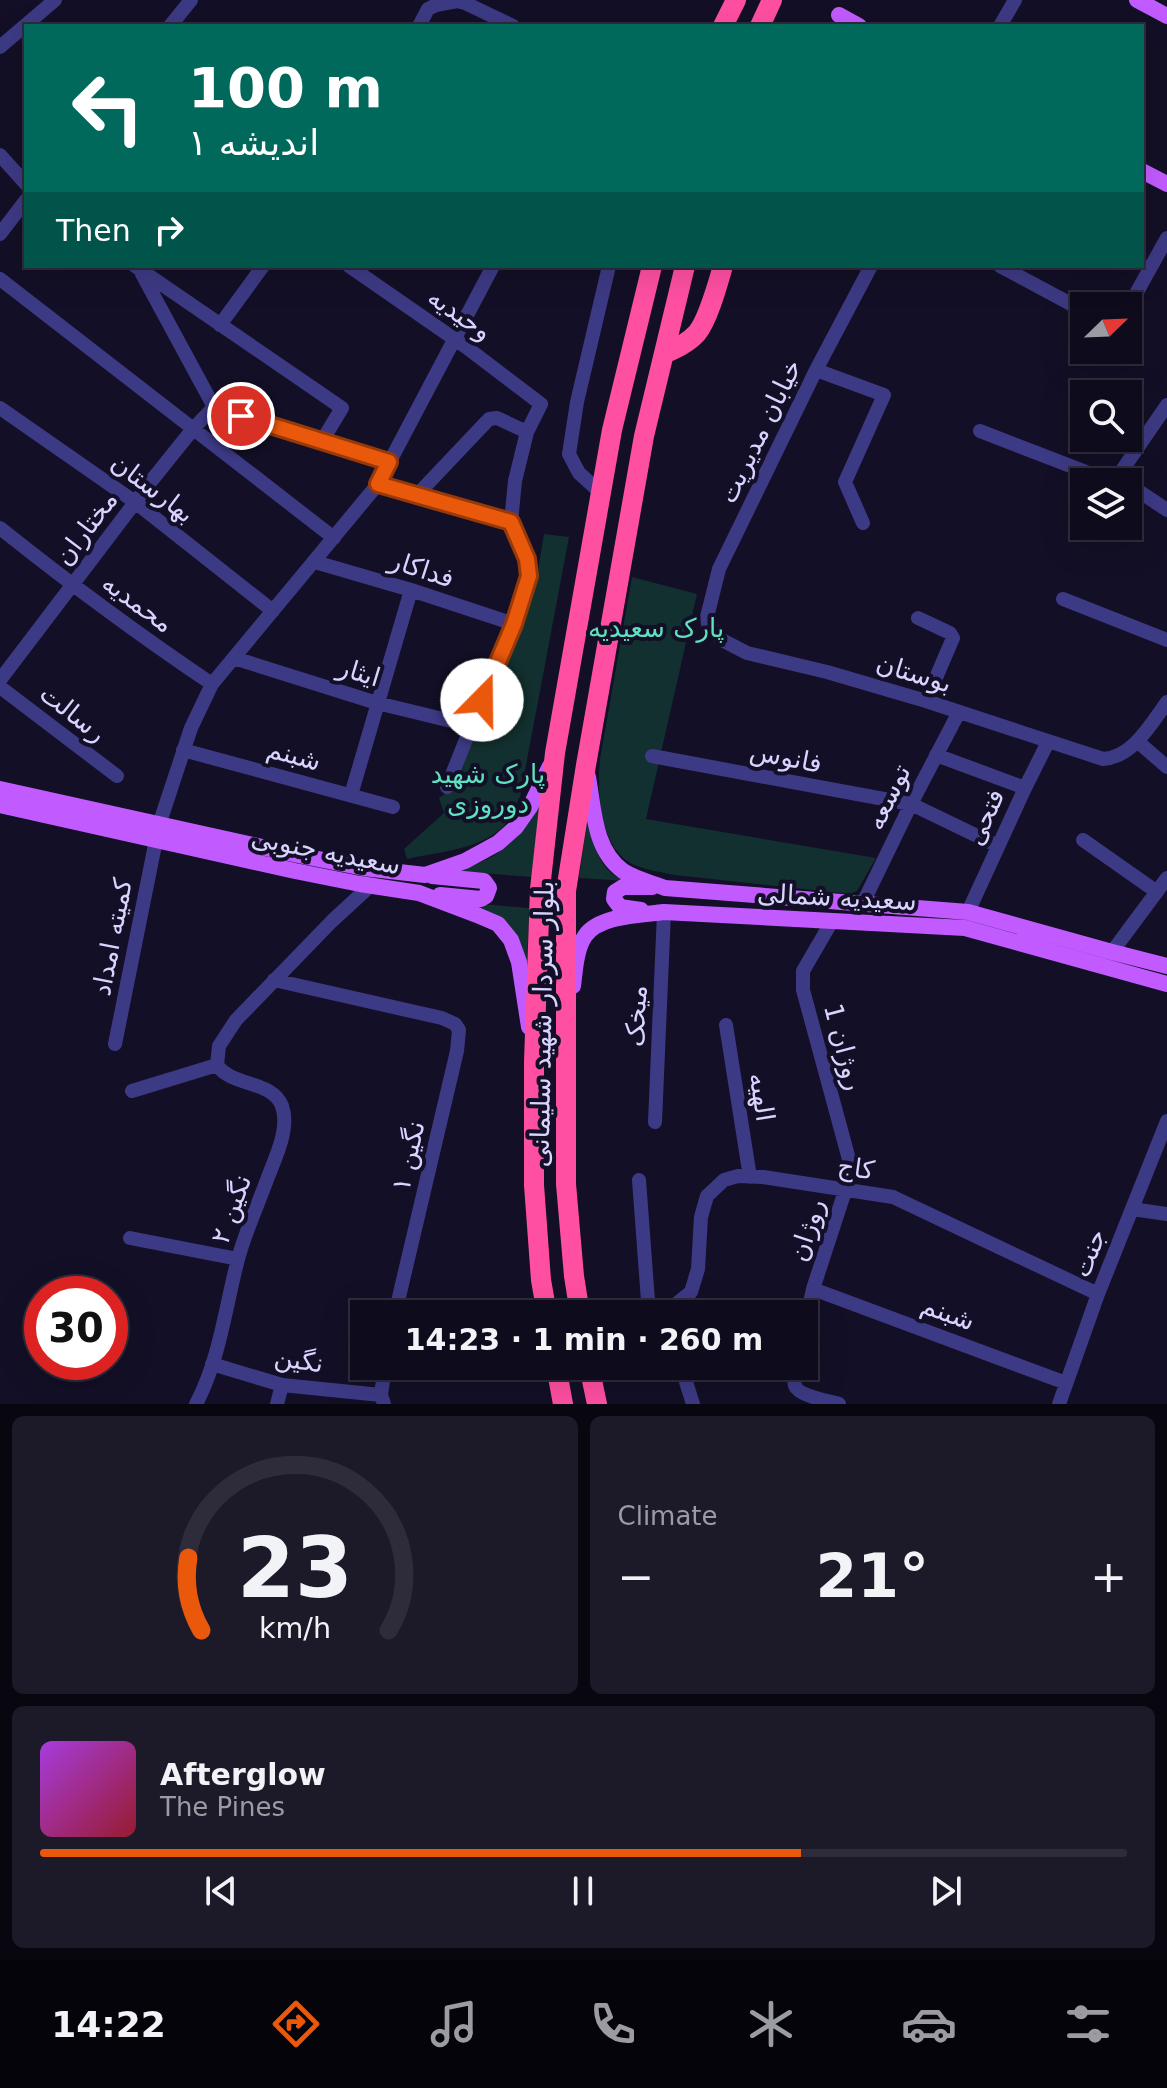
<!DOCTYPE html>
<html lang="en">
<head>
<meta charset="utf-8">
<style>
  :root { --surface:#0e0b1c; --page:#1c1929; --text:#f1f3f6; --muted:#9b9ba3; --line:#2e2b3b; --accent:#ea580c }
  body { margin:0; font-family:"DejaVu Sans","Noto Naskh Arabic",sans-serif; background:var(--page); color:var(--text); height:100vh; display:flex; flex-direction:column; font-size:30px; white-space:nowrap }
  * { box-sizing:border-box; margin:0 }
  p { font-size:26px; color:var(--muted) }
  .icon { flex:none; width:44px; height:44px; fill:none; stroke:currentColor; stroke-width:2; stroke-linecap:round; stroke-linejoin:round }
  .map { position:relative; height:1404px; overflow:hidden }
  .panel { display:flex; flex-direction:column; gap:12px; padding:12px; background:#08060f; flex:1 }
  .panel>* { flex:none }
  .guide { position:absolute; left:24px; top:24px; width:1120px; height:244px; border-radius:0px; box-shadow:0 8px 32px #0002,0 0 0 2px var(--line); background:#00695c; color:#fff; overflow:hidden }
  .needle { width:52px; rotate:67deg }
  .fabs { position:absolute; left:1070px; top:292px; display:grid; gap:16px }
  .fabs a { display:grid; place-items:center; width:72px; height:72px; border-radius:0px; background:var(--surface); box-shadow:0 8px 32px #0002,0 0 0 2px var(--line); font-size:40px }
  .speed { position:absolute; left:24px; top:1276px; display:flex; gap:16px; font-size:40px; font-weight:700; text-align:center }
  .speed>* { display:grid; place-content:center; width:104px; height:104px; border-radius:50%; background:var(--surface); box-shadow:0 8px 32px #0002,0 0 0 2px var(--line); line-height:1 }
  .speed .limit { border:12px solid #d22; background:#fff; color:#111 }
  .pin { position:absolute; display:grid; place-items:center; width:68px; height:68px; color:#fff; margin:-34px; border:4px solid #fff; border-radius:50%; box-shadow:0 2px 8px #0007 }
  .me { position:absolute; width:88px; margin:-44px; rotate:22deg; stroke-linejoin:round; filter:drop-shadow(0 0 6px #0008) }
  .turn { display:flex; align-items:center; gap:28px; height:168px; padding:0 32px; font-size:36px }
  .turn .icon { width:104px; height:104px; stroke-width:2.5 }
  .turn b { display:block; font-size:56px; line-height:68px }
  .then { display:flex; align-items:center; height:76px; padding:0 32px; background:#0003; gap:16px; font-size:30px }
  .big { font-size:60px; font-weight:700; line-height:1.1 }
  .panel .card { flex:1; display:flex; flex-direction:column; justify-content:center; gap:12px; min-width:0; padding:0 28px; border-radius:12px; background:var(--page) }
  .panel .dial { align-items:center; gap:0 }
  .dial svg { height:208px; overflow:visible; fill:none; stroke:var(--line); stroke-width:7; stroke-linecap:round; text-anchor:middle }
  .dial text { fill:var(--text); stroke:none }
  .song { display:flex; align-items:center; gap:24px }
  .cover { width:96px; height:96px; border-radius:12px; background:linear-gradient(135deg,hsl(280 70% 55%),hsl(350 70% 35%)) }
  .played { height:8px; border-radius:4px; background:linear-gradient(90deg,var(--accent) 70%,var(--line) 70%) }
  .keys { display:flex; justify-content:space-around; direction:ltr }
  .heat { display:flex; justify-content:space-between; align-items:center; font-size:44px; direction:ltr }
  .panel .tiles { flex:1; display:grid; gap:12px; grid-template-columns:1fr 1fr }
  .card:last-child { grid-column:span 2 }
  .trip { position:absolute; left:350px; top:1300px; width:468px; height:80px; border-radius:0px; background:var(--surface); box-shadow:0 8px 32px #0002,0 0 0 2px var(--line); font-weight:700; line-height:80px; text-align:center }
  .dock { display:flex; height:128px; justify-content:space-around; align-items:center; background:#06040b; color:var(--muted) }
  .dock .icon { width:56px; height:56px }
  .dock .on { color:var(--accent) }
  .dock b { font-size:36px; color:var(--text) }
  .map>svg:first-child { display:block }
</style>
</head>
<body>
<div class="map">
<svg width="1167" height="1404" viewBox="0 0 1167 1404">
  <rect width="100%" height="100%" fill="#130f26"/>
  <path fill="#12302f" d="M544 534 569 537 520 797C517 805 514 813 509 820 486 850 441 851 407 859L404 849 444 813 439 798 451 790 519 636 537 576Z
    M632 577 697 594 646 819 876 858 857 891 849 894 675 875C661 872 645 870 632 864 599 847 597 791 600 759Z
    M540 801 532 877 455 871C504 857 514 843 540 801Z
    M588 814C592 839 597 872 626 881L579 878Z
    M458 902 529 908 527 968C523 954 520 937 510 926 501 916 472 908 458 902Z"/>
  <g fill="none" stroke-linecap="round" stroke-linejoin="round">
    <path stroke="#3d3a85" stroke-width="14" d="M170 26 191 0
      M419 26 428 9 436 5 457 1 465 3 513 26
      M1000 26 1015 0
      M0 47 55 0
      M0 155 26 184
      M0 234 26 200
      M135 266 342 408 322 441
      M349 266 466 347 541 404 527 432 515 481 511 522 527 559 529 576 527 587 447 787
      M871 266 816 370 719 569 707 617 708 624 722 640 747 653 827 672 926 701 1103 759C1133 757 1151 724 1167 702
      M1000 266 1084 311
      M142 274 214 407
      M0 279 334 538
      M1128 308 1167 238
      M220 325 263 266
      M816 370 884 395 845 482 863 523
      M214 407 389 462
      M0 408 135 502 273 611
      M980 431 1112 482
      M1114 482 1167 405
      M378 484 511 522
      M1128 484 1167 510
      M601 493 579 473 569 454 577 402 609 266
      M417 495 489 419 497 418 527 432
      M0 528C69 583 139 635 212 684
      M315 562 411 590 514 624
      M1063 599 1167 640
      M918 618 950 633 953 638 926 701
      M234 658 377 703 472 726
      M0 680 152 480 193 429 214 407
      M0 687 117 776
      M1137 741 1167 767
      M183 750 393 807
      M936 755 1025 788
      M652 756 911 804 998 846
      M351 795 411 590
      M159 825 191 728 212 684 378 484 493 266
      M1083 840 1157 892
      M862 905 911 804 959 712
      M968 912 1025 788 1048 742
      M1112 952 1167 878
      M274 980 442 1018 455 1024 459 1030 457 1051 395 1314
      M726 1025 750 1177
      M115 1044 156 840
      M217 1065 219 1046 236 1020 332 921 370 886
      M132 1091 217 1065
      M655 1122 664 912
      M639 1180 649 1314
      M1132 1209 1167 1214
      M130 1238 238 1259
      M813 1289 1066 1383
      M680 1302 720 1314
      M658 1314 669 1310 691 1292 698 1269 701 1217 707 1196 724 1180 738 1176 763 1177 893 1197 1098 1294
      M804 1331 813 1289 845 1191 850 1163 803 990V971L832 921
      M212 1364 282 1385 381 1395
      M681 1366 693 1404
      M797 1366C796 1372 793 1380 795 1386 799 1396 829 1401 839 1404
      M196 1404C219 1361 225 1310 237 1263 244 1234 258 1205 268 1177 276 1156 290 1128 282 1106 272 1080 232 1087 217 1065
      M277 1404 282 1385
      M384 1404 381 1395 385 1366
      M1059 1404 1098 1294 1167 1121"/>
    <path stroke="#c25bff" stroke-width="16" d="M1137 0 1167 16
      M839 15 859 26
      M1142 171 1167 184
      M588 777C594 810 594 850 623 871 635 879 652 883 665 888L968 912 1112 952 1167 966
      M0 789 298 855 364 868 425 875 465 861 498 843 516 827 530 807 550 766
      M0 805 295 871 360 884 419 893 477 915 498 924 511 940 519 962 529 1027
      M432 876 484 881 489 888 486 896 481 899 440 895
      M641 910 620 907 614 899 615 892 623 887H652
      M573 986C575 970 576 949 585 936 599 915 642 915 664 912L965 928 1167 984"/>
    <path stroke="#ff4fa3" stroke-width="20" d="M723 26 736 0
      M760 26 772 0
      M664 354C677 348 688 343 697 333 708 320 718 283 723 266
      M547 1314 541 1280 534 1185V1062L540 889 555 753 612 430 652 266
      M580 1314 574 1276 566 1184V891L586 765 644 436 685 266
      M556 1366 563 1404
      M589 1366 597 1404"/>
  </g>
  <g fill="none" stroke-linecap="round" stroke-linejoin="round">
    <g stroke="#983908" stroke-width="20">
      <path id="route" d="M241 416 389 462 378 484 511 522 527 559 529 576 514 624 482 700"/>
    </g>
    <use href="#route" stroke="#ea580c" stroke-width="14"/>
  </g>
  <g text-anchor="middle" dominant-baseline="central" stroke-width="8" stroke-linejoin="round" paint-order="stroke">
    <g font-size="26" fill="#d9d4ff" stroke="#130f26">
      <text transform="translate(460 314) rotate(35)">وحیدیه</text>
      <text transform="translate(760 431) rotate(-64)">خیابان مدیریت</text>
      <text transform="translate(153 488) rotate(37)">بهارستان</text>
      <text transform="translate(86 528) rotate(-53)">مختاران</text>
      <text transform="translate(422 569) rotate(18)">فداکار</text>
      <text transform="translate(138 603) rotate(36)">محمدیه</text>
      <text transform="translate(359 672) rotate(17)">ایثار</text>
      <text transform="translate(914 673) rotate(17)">بوستان</text>
      <text transform="translate(73 713) rotate(38)">رسالت</text>
      <text transform="translate(294 755) rotate(15)">شبنم</text>
      <text transform="translate(786 757) rotate(11)">فانوس</text>
      <text transform="translate(888 797) rotate(-64)">توسعه</text>
      <text transform="translate(985 817) rotate(-66)">فتحی</text>
      <text transform="translate(326 851) rotate(11)">سعیدیه جنوبی</text>
      <text transform="translate(837 897) rotate(3)">سعیدیه شمالی</text>
      <text transform="translate(112 937) rotate(-79)">کمیته امداد</text>
      <text transform="translate(636 1016) rotate(-87)">میخک</text>
      <text transform="translate(542 1024) rotate(-89)">بلوار سردار شهید سلیمانی</text>
      <text transform="translate(844 1047) rotate(75)">روژان 1</text>
      <text transform="translate(762 1097) rotate(81)">الهیه</text>
      <text transform="translate(408 1156) rotate(-77)">نگین ۱</text>
      <text transform="translate(856 1168) rotate(8)">کاج</text>
      <text transform="translate(231 1209) rotate(-70)">نگین ۲</text>
      <text transform="translate(807 1230) rotate(-72)">روژان</text>
      <text transform="translate(1089 1253) rotate(-68)">جنت</text>
      <text transform="translate(948 1313) rotate(20)">شبنم</text>
      <text transform="translate(299 1360) rotate(9)">نگین</text>
    </g>
    <g font-size="26" fill="#5fe0c0" stroke="#130f26">
      <text x="656" y="628">پارک سعیدیه</text>
      <text x="488" y="774">پارک شهید<tspan x="488" dy="30">دوروزی</tspan></text>
    </g>
  </g>
</svg>
<div class="fabs">
<a><svg class="needle" viewBox="-14 -14 28 28"><path d="M0-13l5 13h-10z" fill="#e53935"/><path d="M0 13l5-13h-10z" fill="#9b9ba3"/></svg></a>
<a><svg class="icon" aria-label="search" viewBox="0 0 24 24"><circle cx="10" cy="10" r="6"/><path d="M15 15l6 6"/></svg></a>
<a><svg class="icon" aria-label="layers" viewBox="0 0 24 24"><path d="M12 4l9 5-9 5-9-5zM3 14l9 5 9-5"/></svg></a>
</div>
<div class="speed"><div class="limit">30</div></div>
<div class="pin" style="left:241px;top:416px;background:#d93025"><svg class="icon" aria-label="arrive" viewBox="0 0 24 24"><path d="M6 21V4h12l-3 4 3 4H6"/></svg></div>
<svg class="me" style="left:482px;top:700px" viewBox="-20 -20 40 40"><circle r="19" fill="#fff"/><path d="M0-13L10 11 0 6-10 11z" fill="#ea580c"/></svg>
<div class="trip">14:23 · 1 min · 260 m</div>
<div class="guide">
<div class="turn"><svg class="icon" aria-label="left" viewBox="0 0 24 24"><path d="M17 20v-9H6M10 6l-5 5 5 5"/></svg><div><b>100 m</b>اندیشه ۱</div></div>
<div class="then">Then<svg class="icon" aria-label="right" viewBox="0 0 24 24"><path d="M7 20v-9h11M14 6l5 5-5 5"/></svg></div>
</div>
</div>
<section class="panel">
<div class="tiles">
<div class="card dial"><svg viewBox="0 0 100 80">
<path d="M14 69A42 42 0 1 1 86 69"/>
<path d="M14 69A42 42 0 0 1 9 41" stroke="#ea580c"/>
<text x="50" y="56" font-size="32" font-weight="700">23</text>
<text x="50" y="72" font-size="11">km/h</text>
</svg></div>
<div class="card"><p>Climate</p>
<div class="heat"><a>−</a><b class="big">21°</b><a>+</a></div>
</div>
<div class="card">
<div class="song"><i class="cover"></i><div><b>Afterglow</b><p>The Pines</p></div></div>
<div class="played"></div>
<div class="keys"><svg class="icon" aria-label="previous" viewBox="0 0 24 24"><path d="M18 5L8 12l10 7zM5 5v14"/></svg><svg class="icon" aria-label="pause" viewBox="0 0 24 24"><path d="M8 5v14M16 5v14"/></svg><svg class="icon" aria-label="next" viewBox="0 0 24 24"><path d="M6 5l10 7-10 7zM19 5v14"/></svg></div>
</div>
</div>
</section>
<nav class="dock">
<b>14:22</b>
<svg class="icon on" aria-label="directions" viewBox="0 0 24 24"><path d="M12 3l9 9-9 9-9-9zM9 14v-3h6M13 9l2 2-2 2"/></svg>
<svg class="icon" aria-label="music" viewBox="0 0 24 24"><path d="M9 18V5l10-2v13"/><circle cx="6" cy="18" r="3"/><circle cx="16" cy="16" r="3"/></svg>
<svg class="icon" aria-label="phone" viewBox="0 0 24 24"><path d="M5 4h4l2 5-3 2q2 4 5 5l2-3 5 2v4C11 20 4 13 5 4z"/></svg>
<svg class="icon" aria-label="climate" viewBox="0 0 24 24"><path d="M12 3v18M4 7l16 10M4 17L20 7"/></svg>
<svg class="icon" aria-label="car" viewBox="0 0 24 24"><path d="M5 17H2v-5l4-1 3-4h7l3 4 3 1v5h-3M9 17h6M6 11h13"/><circle cx="7" cy="17" r="2"/><circle cx="17" cy="17" r="2"/></svg>
<svg class="icon" aria-label="filters" viewBox="0 0 24 24"><path d="M4 7h16M4 17h16"/><circle cx="9" cy="7" r="2"/><circle cx="15" cy="17" r="2"/></svg>
</nav>
</body>
</html>
